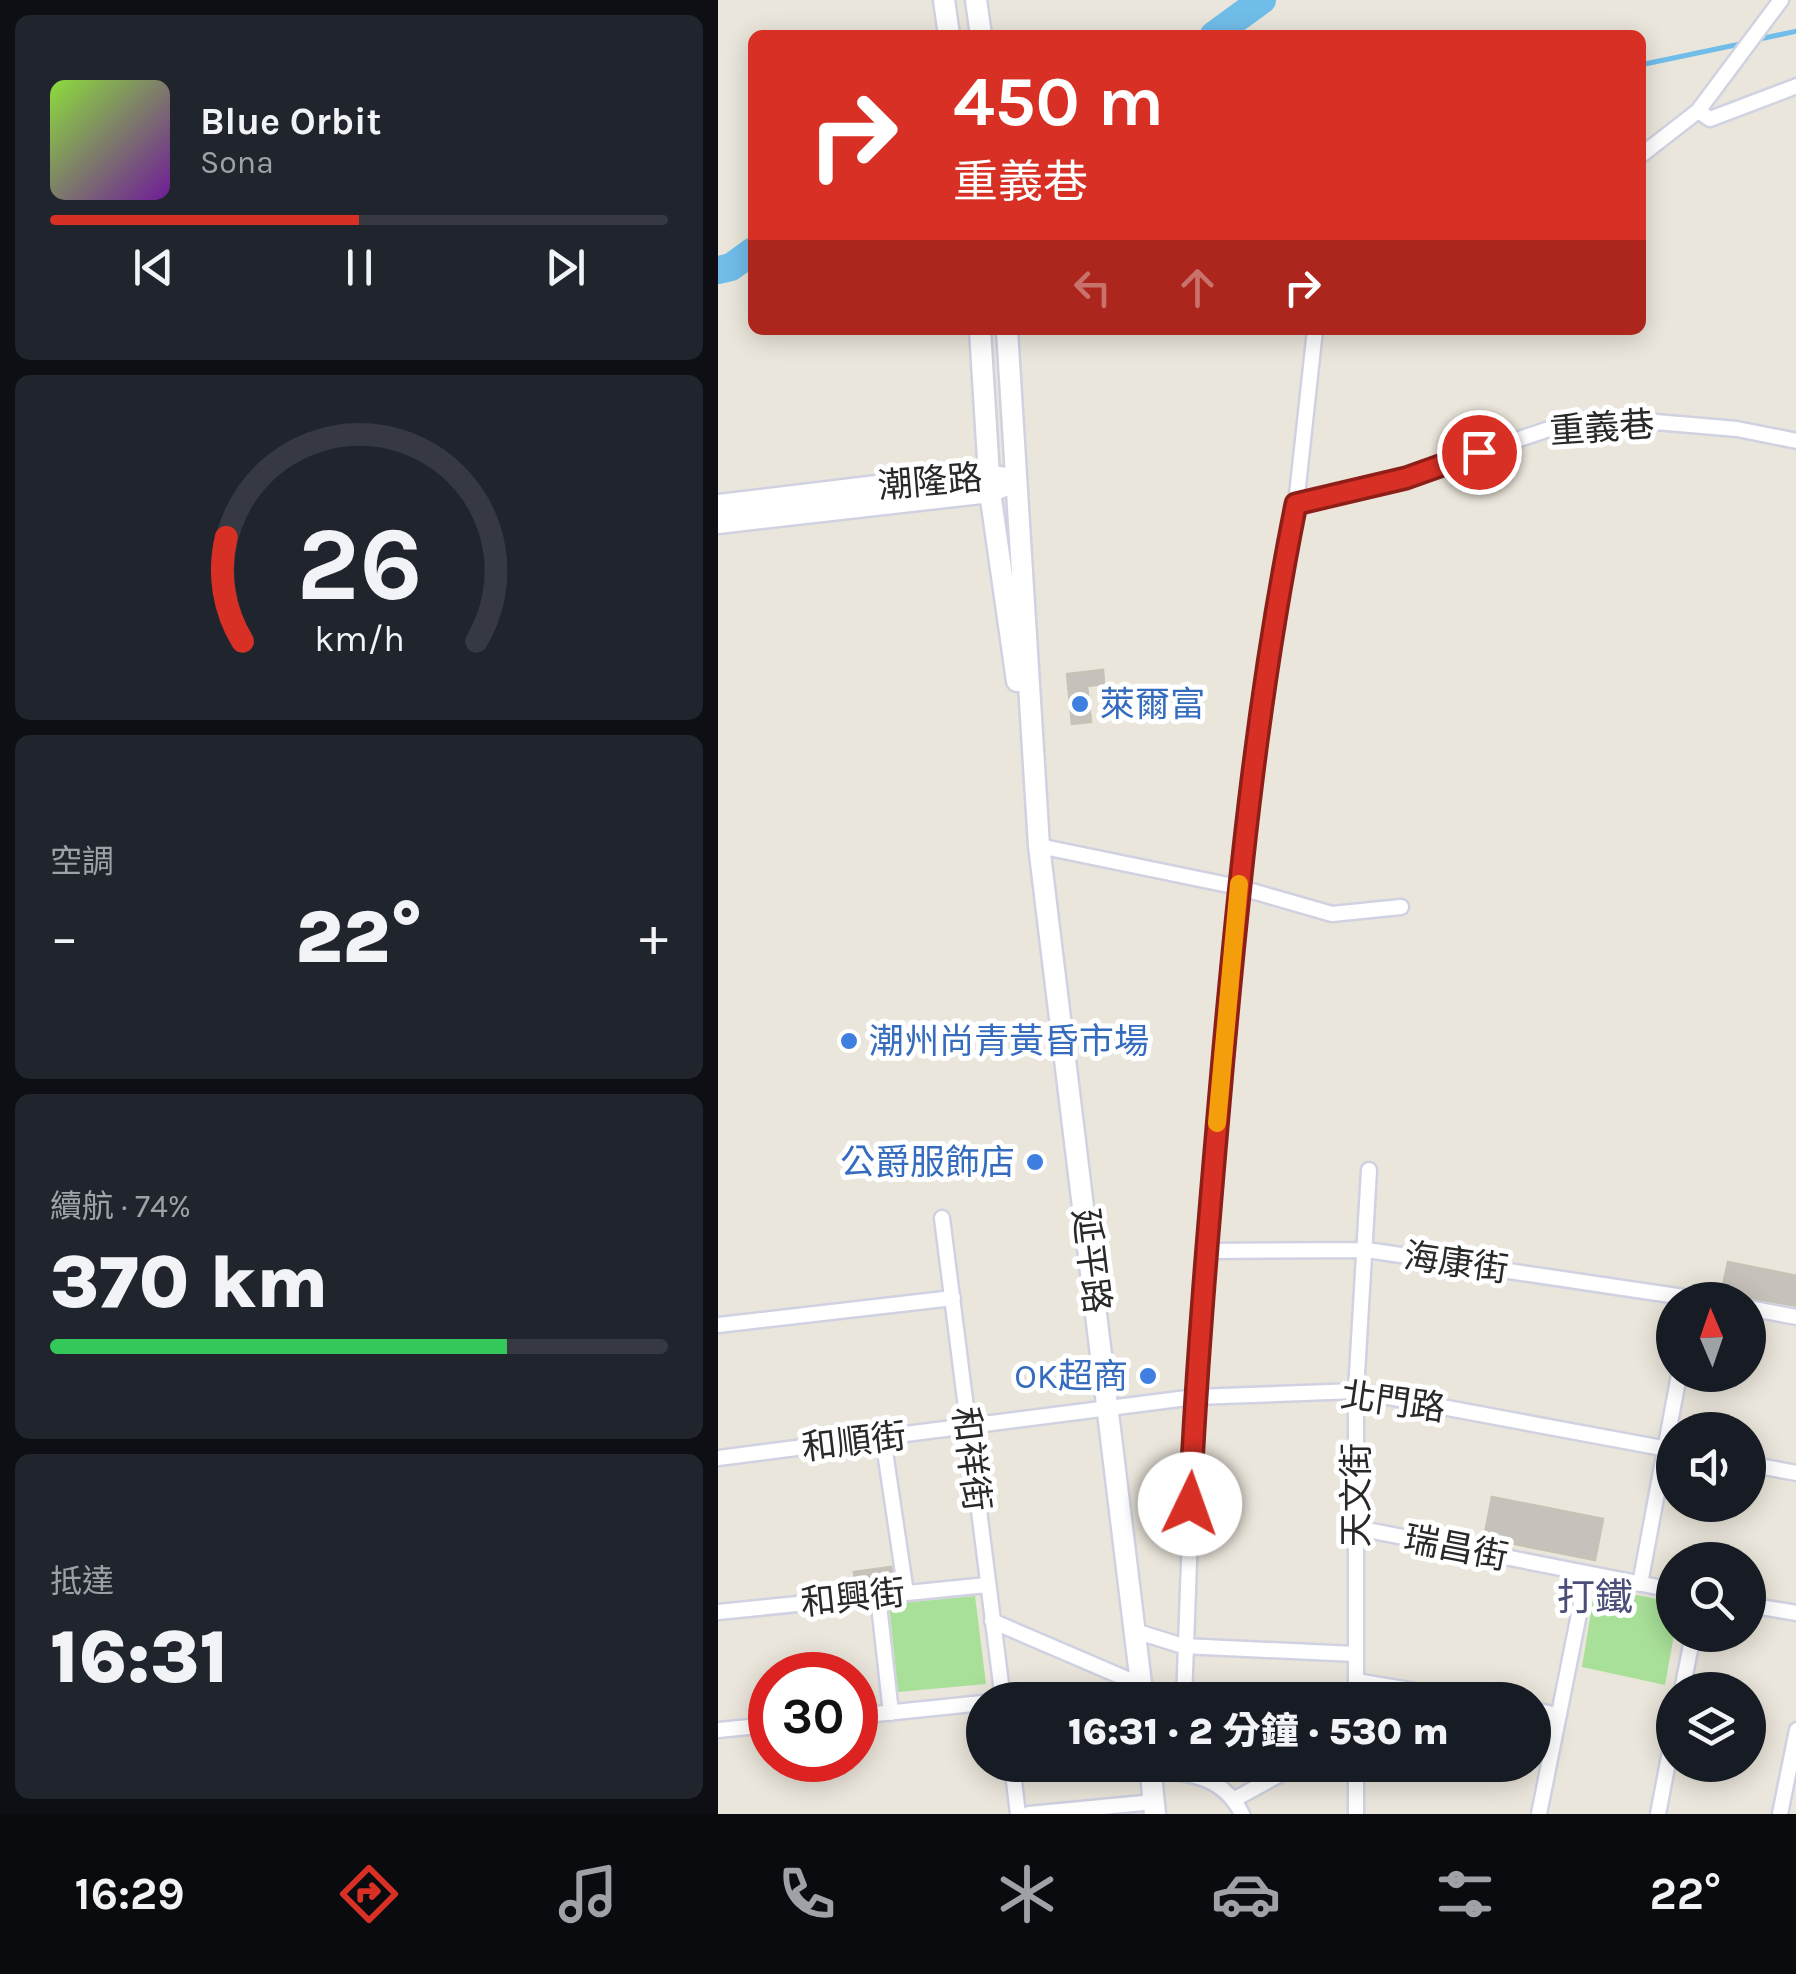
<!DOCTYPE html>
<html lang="zh-TW">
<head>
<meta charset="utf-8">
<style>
  :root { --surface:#171b24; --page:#20242c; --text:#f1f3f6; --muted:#9ea1a6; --line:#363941; --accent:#d93025 }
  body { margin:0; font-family:Karla,"Noto Sans TC",sans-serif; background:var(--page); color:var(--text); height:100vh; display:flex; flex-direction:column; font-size:38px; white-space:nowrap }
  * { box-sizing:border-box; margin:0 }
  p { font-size:32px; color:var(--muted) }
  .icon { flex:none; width:55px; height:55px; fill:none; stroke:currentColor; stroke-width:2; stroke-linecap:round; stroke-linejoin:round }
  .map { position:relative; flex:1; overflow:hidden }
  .drawer { display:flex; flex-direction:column; gap:15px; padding:15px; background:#0d0f14; width:718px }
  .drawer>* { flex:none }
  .banner { position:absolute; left:30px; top:30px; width:898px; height:305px; border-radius:15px; box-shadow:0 5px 25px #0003; background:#d93025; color:#fff; overflow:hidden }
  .needle { width:65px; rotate:358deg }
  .buttons { position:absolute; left:938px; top:1282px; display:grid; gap:20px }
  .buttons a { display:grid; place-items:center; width:110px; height:110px; border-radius:50%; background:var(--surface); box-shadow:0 5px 25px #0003; font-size:50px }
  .speed { position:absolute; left:30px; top:1652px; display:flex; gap:20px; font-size:50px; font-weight:700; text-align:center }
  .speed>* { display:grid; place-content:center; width:130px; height:130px; border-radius:50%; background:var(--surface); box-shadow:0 5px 25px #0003; line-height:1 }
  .speed .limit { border:15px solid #d22; background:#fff; color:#111 }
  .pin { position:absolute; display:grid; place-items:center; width:85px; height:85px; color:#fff; margin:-42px; border:5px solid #fff; border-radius:50%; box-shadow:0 2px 10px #0007 }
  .me { position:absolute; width:110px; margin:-55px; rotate:3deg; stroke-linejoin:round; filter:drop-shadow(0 0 8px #0008) }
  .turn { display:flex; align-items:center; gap:35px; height:210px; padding:0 40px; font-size:45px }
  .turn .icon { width:130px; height:130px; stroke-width:2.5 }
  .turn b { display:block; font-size:70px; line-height:85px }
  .lanes { display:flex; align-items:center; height:95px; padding:0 40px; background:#0003; justify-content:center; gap:50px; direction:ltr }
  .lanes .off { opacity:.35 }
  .big { font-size:75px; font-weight:800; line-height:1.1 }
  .drawer .widget { flex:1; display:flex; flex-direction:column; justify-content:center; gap:15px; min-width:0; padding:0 35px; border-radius:15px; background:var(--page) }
  .drawer .dial { align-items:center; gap:0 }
  .dial svg { height:260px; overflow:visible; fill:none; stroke:var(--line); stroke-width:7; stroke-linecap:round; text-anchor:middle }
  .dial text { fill:var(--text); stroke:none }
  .song { display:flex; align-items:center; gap:30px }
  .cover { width:120px; height:120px; border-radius:15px; background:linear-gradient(135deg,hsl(90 70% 55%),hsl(280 70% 35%)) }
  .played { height:10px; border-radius:5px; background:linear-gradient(90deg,var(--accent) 50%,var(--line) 50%) }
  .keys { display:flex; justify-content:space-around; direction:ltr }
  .heat { display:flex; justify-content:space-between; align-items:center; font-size:55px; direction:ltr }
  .charge { height:15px; border-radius:8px; background:linear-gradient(90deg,#34c759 74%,var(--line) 0) }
  .trip { position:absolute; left:248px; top:1682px; width:585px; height:100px; border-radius:50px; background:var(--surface); box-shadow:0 5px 25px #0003; font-weight:800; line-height:100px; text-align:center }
  .tab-bar { display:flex; height:160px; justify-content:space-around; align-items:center; background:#090b0e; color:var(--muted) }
  .tab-bar .icon { width:70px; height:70px }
  .tab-bar .selected { color:var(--accent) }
  .tab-bar b { font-size:45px; color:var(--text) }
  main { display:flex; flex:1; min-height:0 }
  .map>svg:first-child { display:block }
</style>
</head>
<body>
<main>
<section class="drawer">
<div class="widget">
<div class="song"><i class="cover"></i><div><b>Blue Orbit</b><p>Sona</p></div></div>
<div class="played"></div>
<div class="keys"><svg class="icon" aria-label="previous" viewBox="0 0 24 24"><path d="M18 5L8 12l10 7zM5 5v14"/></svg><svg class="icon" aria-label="pause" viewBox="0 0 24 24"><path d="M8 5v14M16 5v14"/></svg><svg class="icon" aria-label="next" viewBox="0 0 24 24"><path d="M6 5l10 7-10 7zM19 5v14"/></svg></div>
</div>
<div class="widget dial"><svg viewBox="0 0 100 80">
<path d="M14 69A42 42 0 1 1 86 69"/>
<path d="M14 69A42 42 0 0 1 9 37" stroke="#d93025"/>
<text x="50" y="56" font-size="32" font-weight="700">26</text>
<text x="50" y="72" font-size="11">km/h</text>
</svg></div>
<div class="widget"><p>空調</p>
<div class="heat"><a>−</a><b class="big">22°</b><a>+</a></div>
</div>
<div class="widget"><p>續航 · 74%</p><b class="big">370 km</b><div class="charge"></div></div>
<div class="widget"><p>抵達</p><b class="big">16:31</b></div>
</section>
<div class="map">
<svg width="1079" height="1814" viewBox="0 0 1079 1814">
  <rect width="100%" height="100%" fill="#ebe6db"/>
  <path fill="#a9e099" d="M877 1587 955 1602 956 1635 947 1685 864 1667Z
    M257 1596 268 1684 180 1692 171 1604Z"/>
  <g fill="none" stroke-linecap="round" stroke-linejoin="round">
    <path stroke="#70bdea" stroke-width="5" d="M1037 40 1079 31
      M922 65 1027 43"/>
    <path stroke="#70bdea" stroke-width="28" d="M496 35 544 0
      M0 270 13 267 35 251"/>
  </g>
  <path fill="#c6c2bb" stroke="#c6c2b5" stroke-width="2.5" d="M385 670 386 684 369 686 373 722 354 724 349 674Z
    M1010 1262 1079 1276V1306L1032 1298 1002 1300Z
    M774 1497 885 1519 877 1560 766 1538Z
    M173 1567 176 1584 138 1588 136 1572Z"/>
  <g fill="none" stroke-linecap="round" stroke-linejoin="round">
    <g stroke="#d0d2e1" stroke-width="19">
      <path id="street" d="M980 111 992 119 1079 86
        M922 156 980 111 1063 0
        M578 504 688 477 846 424 926 421 1019 429 1079 441
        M321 846 520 887 614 914 683 907
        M224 1218 285 1700
        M488 1251 649 1250 986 1300
        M1030 1308 1079 1317
        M0 1325 235 1298
        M165 1438 188 1593
        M0 1458 477 1397 638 1391 955 1450
        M1030 1464 1079 1473
        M639 1528 955 1590
        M922 1584 961 1375
        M160 1596 173 1713
        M1030 1605 1079 1613
        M0 1612 269 1585
        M274 1621 423 1685
        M417 1631 465 1646 637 1654
        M638 1681 752 1700
        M964 1690 975 1635
        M466 1700 477 1397 520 887 550 646 578 504 597 330
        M638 1700V1391L651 1170
        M815 1710 841 1715
        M138 1716 265 1703
        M0 1730 52 1725
        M294 1765 300 1814
        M433 1772C471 1771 506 1777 524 1814
        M517 1799 579 1765
        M311 1814 436 1802
        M638 1814V1765
        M821 1814 869 1574
        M940 1814 955 1736
        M1062 1814 1079 1730"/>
    </g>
    <g stroke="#d0d2e1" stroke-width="25">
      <path id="secondary" d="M226 0 231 35
        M258 0 263 35
        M262 330 272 492 299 681
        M289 330 321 846 425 1700
        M0 505 225 478 283 477
        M0 523 272 492 284 487
        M432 1765 437 1814"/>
    </g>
    <use href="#street" stroke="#fff" stroke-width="14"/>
    <use href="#secondary" stroke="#fff" stroke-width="20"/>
  </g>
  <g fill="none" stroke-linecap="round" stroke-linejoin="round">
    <g stroke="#8d1f18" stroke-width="25">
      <path id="route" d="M472 1504C479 1355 492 1207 505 1059 522 872 541 687 578 504L688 478 761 452"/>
    </g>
    <use href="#route" stroke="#d93025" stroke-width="18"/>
    <path stroke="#f59e0b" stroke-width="18" d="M499 1123 521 884"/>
  </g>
  <g fill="#3f7fe0" stroke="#fff" stroke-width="4">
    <circle cx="362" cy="704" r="10"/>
    <circle cx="131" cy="1041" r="10"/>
    <circle cx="317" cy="1162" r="10"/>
    <circle cx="430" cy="1376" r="10"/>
  </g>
  <g text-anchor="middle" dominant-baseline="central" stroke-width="10" stroke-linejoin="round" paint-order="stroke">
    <g font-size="35" fill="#292929" stroke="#fff">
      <text transform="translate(884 428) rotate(-4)">重義巷</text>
      <text transform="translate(212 482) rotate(-5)">潮隆路</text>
      <text transform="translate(373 1261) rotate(83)">延平路</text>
      <text transform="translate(738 1263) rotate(8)">海康街</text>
      <text transform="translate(675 1402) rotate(8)">北門路</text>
      <text transform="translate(136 1442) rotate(-7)">和順街</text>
      <text transform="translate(253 1459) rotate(83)">和祥街</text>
      <text transform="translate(638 1495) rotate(-90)">天文街</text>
      <text transform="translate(738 1548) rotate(11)">瑞昌街</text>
      <text transform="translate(135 1598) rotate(-6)">和興街</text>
    </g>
    <g font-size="35" fill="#366cbe" stroke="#fff" text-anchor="start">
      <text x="382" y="704">萊爾富</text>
      <text x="151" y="1041">潮州尚青黃昏市場</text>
      <text x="297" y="1162" text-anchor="end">公爵服飾店</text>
      <text x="410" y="1376" text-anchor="end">OK超商</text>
    </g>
    <g font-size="38" fill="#4b4e78" stroke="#fff">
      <text x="877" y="1597">打鐵</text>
    </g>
  </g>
</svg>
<div class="buttons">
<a><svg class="needle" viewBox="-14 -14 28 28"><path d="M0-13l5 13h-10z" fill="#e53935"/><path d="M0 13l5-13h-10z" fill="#9ea1a6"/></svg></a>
<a><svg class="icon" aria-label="sound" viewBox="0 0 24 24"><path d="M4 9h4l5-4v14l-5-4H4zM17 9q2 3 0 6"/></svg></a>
<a><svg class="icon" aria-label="search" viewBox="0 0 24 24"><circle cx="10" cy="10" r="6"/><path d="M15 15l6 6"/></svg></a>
<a><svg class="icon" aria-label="layers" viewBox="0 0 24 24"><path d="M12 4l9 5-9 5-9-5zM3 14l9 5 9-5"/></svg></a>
</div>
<div class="speed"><div class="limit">30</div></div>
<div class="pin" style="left:761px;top:452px;background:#d93025"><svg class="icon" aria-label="arrive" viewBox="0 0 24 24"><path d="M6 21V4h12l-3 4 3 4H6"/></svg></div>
<svg class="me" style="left:472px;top:1504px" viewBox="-20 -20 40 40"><circle r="19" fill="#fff"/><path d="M0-13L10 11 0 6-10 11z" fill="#d93025"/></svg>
<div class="trip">16:31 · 2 分鐘 · 530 m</div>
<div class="banner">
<div class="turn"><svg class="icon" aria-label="right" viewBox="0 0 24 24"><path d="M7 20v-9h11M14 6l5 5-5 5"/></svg><div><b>450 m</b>重義巷</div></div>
<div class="lanes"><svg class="icon off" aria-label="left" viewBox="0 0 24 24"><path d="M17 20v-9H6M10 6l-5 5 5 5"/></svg><svg class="icon off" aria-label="ahead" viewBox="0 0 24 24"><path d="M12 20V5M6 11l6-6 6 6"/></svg><svg class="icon" aria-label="right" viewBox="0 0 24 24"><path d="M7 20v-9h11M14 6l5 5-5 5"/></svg></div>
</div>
</div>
</main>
<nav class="tab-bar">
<b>16:29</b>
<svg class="icon selected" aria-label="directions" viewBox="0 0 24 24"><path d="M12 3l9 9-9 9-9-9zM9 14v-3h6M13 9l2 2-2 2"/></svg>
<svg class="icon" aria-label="music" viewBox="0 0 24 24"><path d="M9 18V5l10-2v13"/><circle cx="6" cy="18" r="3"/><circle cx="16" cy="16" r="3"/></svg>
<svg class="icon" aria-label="phone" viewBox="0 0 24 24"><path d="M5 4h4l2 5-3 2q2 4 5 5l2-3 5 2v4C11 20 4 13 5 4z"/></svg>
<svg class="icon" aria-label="climate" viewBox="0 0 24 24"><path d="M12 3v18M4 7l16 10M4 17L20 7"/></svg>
<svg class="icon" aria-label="car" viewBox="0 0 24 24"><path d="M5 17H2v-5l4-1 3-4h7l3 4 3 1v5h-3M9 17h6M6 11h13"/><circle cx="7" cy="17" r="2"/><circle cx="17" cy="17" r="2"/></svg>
<svg class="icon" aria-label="filters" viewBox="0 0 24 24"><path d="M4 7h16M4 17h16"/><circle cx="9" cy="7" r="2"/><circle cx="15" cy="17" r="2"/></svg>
<b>22°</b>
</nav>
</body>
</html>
